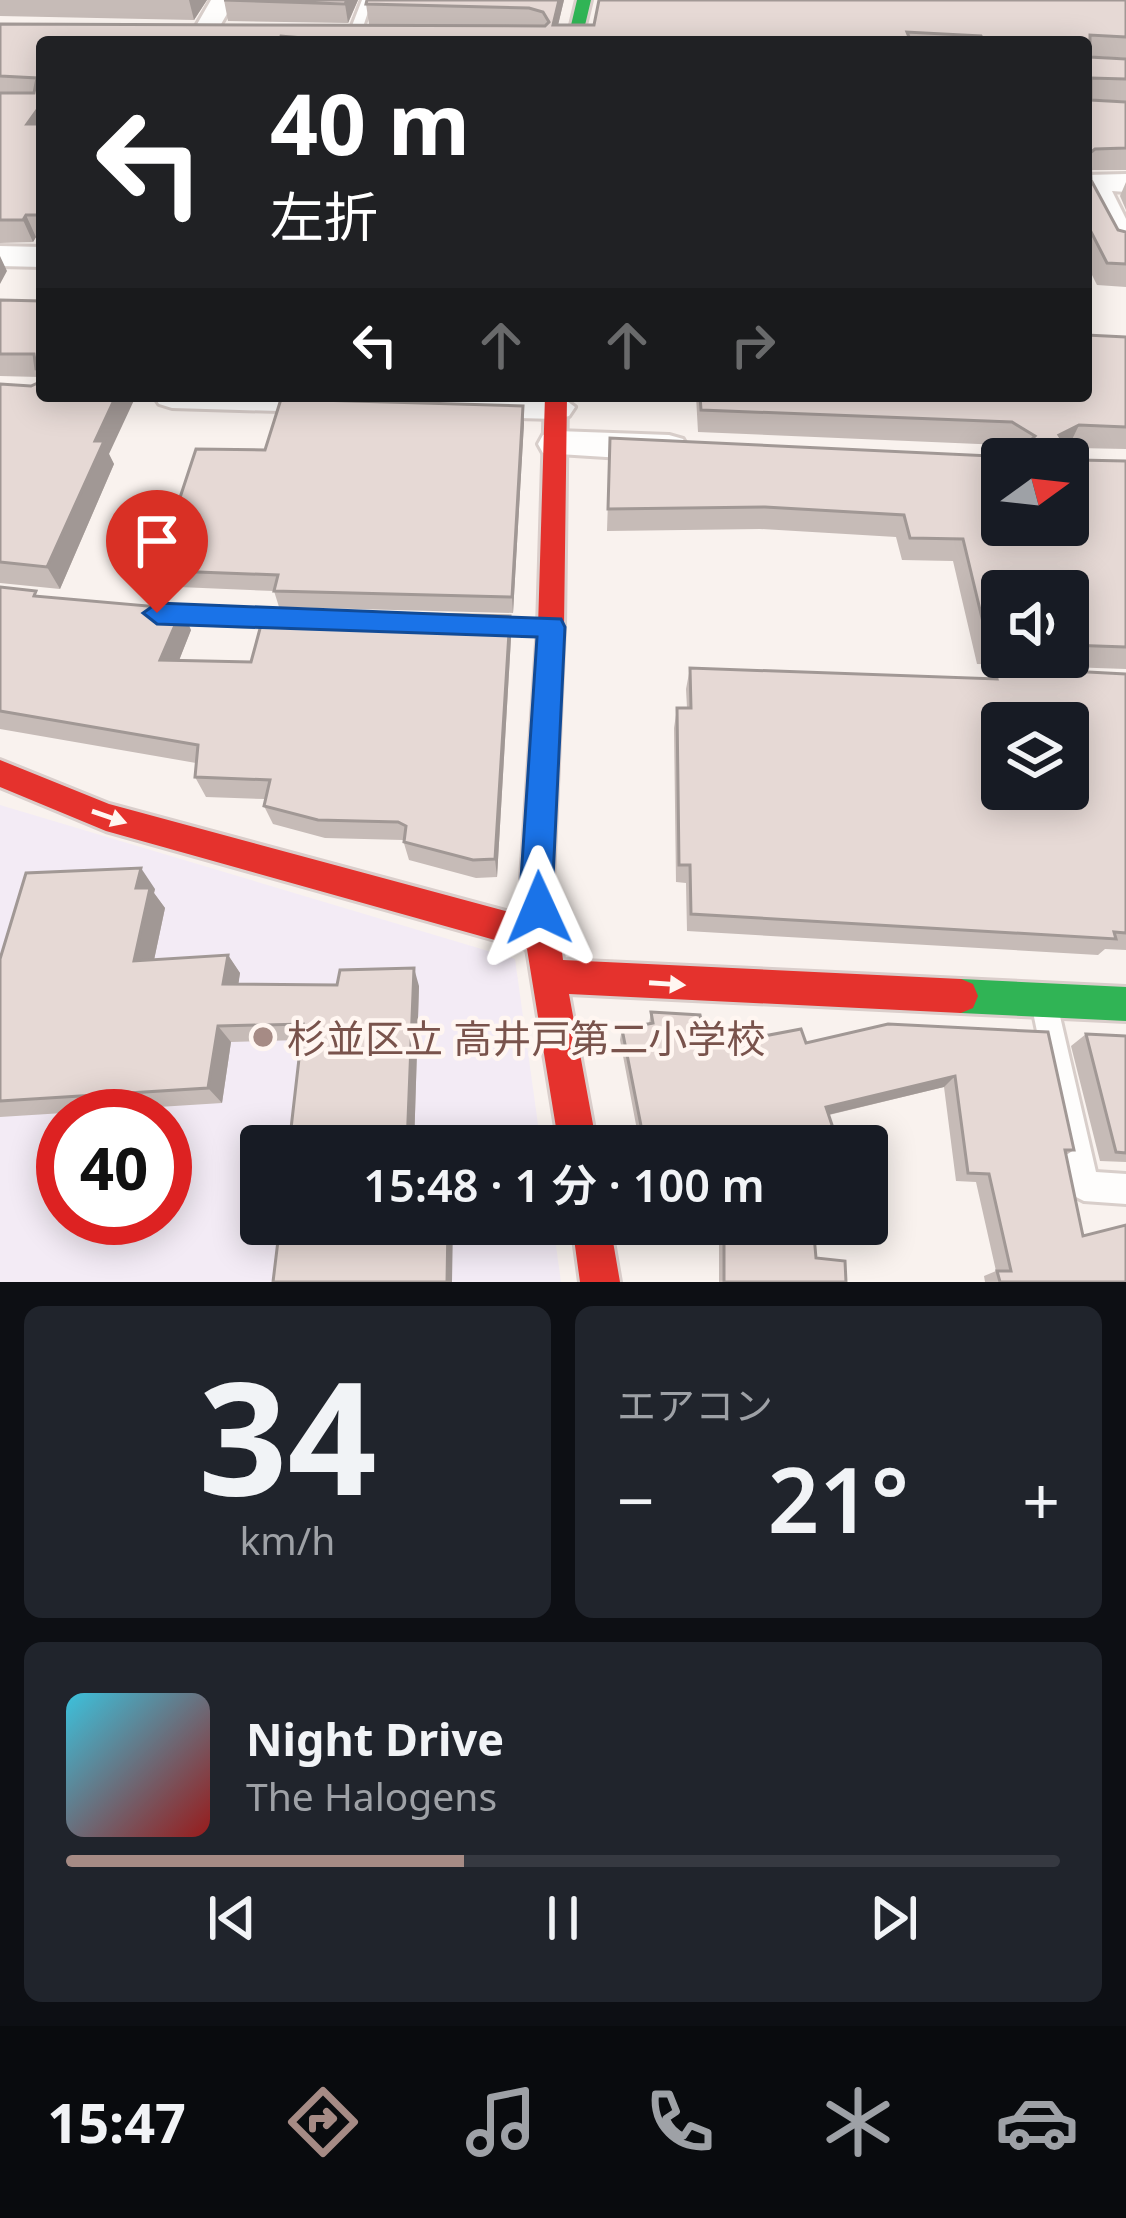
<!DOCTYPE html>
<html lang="ja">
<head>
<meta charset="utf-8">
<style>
  :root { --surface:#171b24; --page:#20242c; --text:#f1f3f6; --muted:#9ea1a6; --line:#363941; --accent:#a68b85 }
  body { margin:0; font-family:"Noto Sans","Noto Sans JP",sans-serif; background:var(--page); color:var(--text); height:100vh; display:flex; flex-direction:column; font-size:45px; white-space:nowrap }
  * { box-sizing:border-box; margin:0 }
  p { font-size:39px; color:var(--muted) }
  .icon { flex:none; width:66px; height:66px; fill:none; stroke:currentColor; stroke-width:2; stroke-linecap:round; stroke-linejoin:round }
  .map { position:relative; height:1282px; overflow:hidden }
  .details { display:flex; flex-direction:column; gap:24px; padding:24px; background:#0d0f14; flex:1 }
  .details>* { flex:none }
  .guide { position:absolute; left:36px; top:36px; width:1056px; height:366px; border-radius:12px; box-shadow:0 6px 30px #0003; background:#202124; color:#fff; overflow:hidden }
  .needle { width:78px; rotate:75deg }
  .controls { position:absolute; left:981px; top:438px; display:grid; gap:24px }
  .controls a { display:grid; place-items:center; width:108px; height:108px; border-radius:12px; background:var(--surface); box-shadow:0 6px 30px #0003; font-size:60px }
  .speed { position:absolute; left:36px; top:1089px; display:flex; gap:24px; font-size:60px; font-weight:700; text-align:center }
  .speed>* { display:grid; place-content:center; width:156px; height:156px; border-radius:50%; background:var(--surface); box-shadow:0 6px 30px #0003; line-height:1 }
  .speed .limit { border:18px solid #d22; background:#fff; color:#111 }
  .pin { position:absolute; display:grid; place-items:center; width:102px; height:102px; color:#fff; margin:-123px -51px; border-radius:50% 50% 50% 0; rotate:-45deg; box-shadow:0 0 12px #0007 }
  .pin .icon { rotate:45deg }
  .me { position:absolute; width:132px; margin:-66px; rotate:359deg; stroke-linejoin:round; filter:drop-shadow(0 0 9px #0008) }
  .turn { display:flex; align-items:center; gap:42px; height:252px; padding:0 36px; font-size:54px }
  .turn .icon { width:156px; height:156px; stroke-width:2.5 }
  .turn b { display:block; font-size:84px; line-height:102px }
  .lanes { display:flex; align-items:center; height:114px; padding:0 36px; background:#0003; justify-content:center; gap:60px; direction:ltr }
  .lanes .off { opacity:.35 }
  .big { font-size:90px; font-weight:600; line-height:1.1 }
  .details .tile { flex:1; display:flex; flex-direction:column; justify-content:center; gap:18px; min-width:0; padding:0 42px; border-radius:18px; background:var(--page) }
  .details .dial { align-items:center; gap:0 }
  .dial b { font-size:156px; line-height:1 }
  .song { display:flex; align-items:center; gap:36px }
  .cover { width:144px; height:144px; border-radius:18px; background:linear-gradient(135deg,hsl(190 70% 55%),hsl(0 70% 35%)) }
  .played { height:12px; border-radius:6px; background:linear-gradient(90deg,var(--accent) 40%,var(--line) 40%) }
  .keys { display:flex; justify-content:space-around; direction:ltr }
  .heat { display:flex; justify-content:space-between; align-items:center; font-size:66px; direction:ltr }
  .details .tiles { flex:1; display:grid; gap:24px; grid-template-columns:1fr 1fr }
  .tile:last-child { grid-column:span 2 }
  .trip { position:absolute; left:240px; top:1125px; width:648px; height:120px; border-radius:12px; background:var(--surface); box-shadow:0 6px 30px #0003; font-weight:600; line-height:120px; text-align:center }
  .tab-bar { display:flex; height:192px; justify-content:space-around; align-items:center; background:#090b0e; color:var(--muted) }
  .tab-bar .icon { width:84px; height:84px }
  .tab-bar .selected { color:var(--accent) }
  .tab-bar b { font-size:54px; color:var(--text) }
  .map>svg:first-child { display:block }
</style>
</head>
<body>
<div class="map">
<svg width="1126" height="1282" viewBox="0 0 1126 1282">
  <rect width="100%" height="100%" fill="#f9f2ee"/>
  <path fill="#f3ebf5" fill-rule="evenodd" d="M0 805 515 959 541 1146H261V1224H553L561 1282H0ZM63 1116H165V1218H63Z"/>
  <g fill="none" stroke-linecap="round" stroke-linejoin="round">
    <g stroke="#d8ceca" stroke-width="6">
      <path id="lane" d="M362 0H372L360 36 354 39 348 36Z
        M156 605 287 612 297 620 287 628 156 621 146 613Z
        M1046 999 1055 1003 1059 1012 1096 1172 1126 1174V1204L1084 1201 1074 1196 1069 1186 1033 1012 1037 1003Z"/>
    </g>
    <g stroke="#d8ceca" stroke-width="6">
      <path id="street" d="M211 0H235L213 38H195L192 33Z
        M1126 174V192L1112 191 1126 219V241H1107L1086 200V175Z
        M0 246 42 247V267L0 266Z
        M154 396H560L575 407 569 416 556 419 172 408 159 404Z
        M557 431 669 435 683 439 688 448 683 457 669 461 543 453 538 444 543 435Z"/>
    </g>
    <g stroke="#dacecb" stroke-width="6">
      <path id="fast" d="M577 0H591L581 42H567Z
        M961 979 1126 987V1021L961 1013 949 1008 944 996 949 984Z"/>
    </g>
    <g stroke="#dacecb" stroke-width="6">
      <path id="jam" d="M545 396H567L564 627 553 879 563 960 961 979 973 984 978 996 973 1008 961 1013 569 994 597 1146H559L527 949 106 831 0 787V760L109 804 524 916 521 879 538 627Z
        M572 1224H610L620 1282H580Z"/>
    </g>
    <use href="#lane" fill="#fefdfc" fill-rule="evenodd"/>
    <use href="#street" fill="#fefdfc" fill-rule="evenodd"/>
    <use href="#fast" fill="#30b455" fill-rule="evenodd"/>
    <use href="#jam" fill="#e5322d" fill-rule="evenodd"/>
  </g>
  <path fill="#c6bbb7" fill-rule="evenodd" d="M0 0H207L194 20 0 16Z
    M224 0H358L348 23 228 21Z
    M367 0H564L558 25H594L1126 0V58L1090 56 1126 79V101L1091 99 1126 102V170H1091V180L1118 230 1126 232V287L1097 285 1086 263V42H42V237H36L33 242 0 243V24L458 26 369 24 366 4Z
    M1126 182V210L1120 196Z
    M0 300 42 301V396L109 454 114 464 60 589 0 583V384L31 386 41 381 39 377 0 376Z
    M1126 337V449L1076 448 1079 460 1126 461V669L977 664 953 561 902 560 896 537 760 529 607 531 610 438 1009 457 1012 451 1002 445 698 432 696 396H1086ZM1002 591H1068V657H1002Z
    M524 423 513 613 279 607 274 591 179 587 172 571 180 545H177L170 528 265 450Z
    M0 587 191 630 179 660 251 662 511 638 497 877 476 878 409 860 403 840 325 838 273 824 264 806 265 799 206 797 195 777 196 763 0 729Z
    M994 667 1126 674V950L1105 949 1098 955 687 931 686 883 676 882 674 728 677 708H687L686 689 690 668 988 678Z
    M155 889 154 893 165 908 154 960 228 955 240 973 238 984 419 986 414 1146H289L301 1040 231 1042 222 1103 0 1117V959Z
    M651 1012 705 1038 806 1043 888 1024 1074 1150 1066 1155 1083 1236 1126 1282H985L984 1276 996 1271 976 1182 956 1181 944 1087 829 1115 839 1146H640L620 1040 622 1029 649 1024Z
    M1086 1034 1126 1036V1162L1100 1161 1071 1046Z
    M685 1224H813L816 1258 846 1282H719V1234L685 1231Z"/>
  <path fill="#a19895" d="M189 0H207L194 20Z
    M347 0H358L348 23 345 4Z
    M559 0H564L554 42 553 25Z
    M42 103V136L27 124Z
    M26 215 36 237 33 242 23 220Z
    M0 256 7 271 0 284Z
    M116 396H136L109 454 114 464 60 589 47 567 95 441Z
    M523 406 524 423 513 613 512 597Z
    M1079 425 1068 448 1059 435Z
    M182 609 191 630 171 681 160 660Z
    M510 616 511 638 497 877 495 859Z
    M141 868 155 889 154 893 165 908 150 979 134 961 136 888Z
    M228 955 240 973 236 1001 223 984Z
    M414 968 419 986 414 1146H407Z
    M218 1026 231 1042 222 1103 208 1088Z
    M955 1076 944 1087 819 1117 826 1107Z
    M448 1224 453 1225 452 1282H447Z"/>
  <path fill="#e6d9d5" stroke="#a19895" stroke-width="3" fill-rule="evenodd" d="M224 0H347L345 4Z
    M367 0H559L553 25H594L599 0H1126V37L1090 35V57L1126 59V79L1091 78V100L1126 102V148L1095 149 1090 153 1091 180 1118 230 1126 232V264L1107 263 1086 222V42H984L981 36 907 32 911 42H351L281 36 279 42H42V103L27 124H42V215H26L23 220H0V93H34L37 78 0 76V24L545 26 549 22 543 12 529 8 366 4Z
    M0 300 42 301V370L36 369 34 354H0Z
    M1086 335 1126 337V427L1079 425 1059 435 1063 441H1075L1079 460 1126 461V647L1068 645V591H1002V643H988L963 539 910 538 904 515 765 507 608 509 610 438 1012 457 1017 441H1030L1035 436 1012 422 701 410 700 396H1086ZM1002 459H1068V525H1002Z
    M42 381V396H116L95 441H104L47 567 0 562V384L31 386Z
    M281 399 523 406 512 597 274 591 278 575 172 571 186 528H170L196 449 265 450Z
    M0 587 36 591 34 596 182 609 160 660 251 662 265 610 510 616 495 859 473 860 404 842 406 826 398 822 318 820 264 806 270 780 195 777 198 745 0 711Z
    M994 667 1126 674V933L1114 932 1116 939 691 914 690 865H679L677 708H691L690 668 997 679ZM1002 723H1068V789H1002Z
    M141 868 136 888H150L134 961 228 955 223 984 337 985 340 970 414 968 407 1146H289L303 1024 218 1026 208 1088 0 1101V959L26 873Z
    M651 1012 700 1015 705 1038 746 1030 748 1039 801 1029 806 1043 888 1024 1048 1032 1074 1150H1065L1083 1236 1126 1225V1282H1000L997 1271H1011L989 1174 968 1173 955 1076 826 1107 839 1146H645L622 1029 653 1023Z
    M1086 1034 1126 1036V1153L1116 1152Z
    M280 1224H448L447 1282H273Z
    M689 1224H813L816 1258 845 1261 846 1282H724V1227Z"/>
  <defs><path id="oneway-solid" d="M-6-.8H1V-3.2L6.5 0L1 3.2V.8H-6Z" transform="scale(3)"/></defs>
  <g fill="#fff6f1">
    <use href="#oneway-solid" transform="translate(109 817) rotate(19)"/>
    <use href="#oneway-solid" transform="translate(667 984) rotate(4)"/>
  </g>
  <path fill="#1a73e8" stroke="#114b97" stroke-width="3" d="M157 603 561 619 565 627 553 879 556 908 551 919 539 924 528 919 521 879 537 637 157 624 143 613Z"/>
  <circle fill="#a68b85" stroke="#fff6f1" stroke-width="4.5" cx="263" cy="1037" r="12"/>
  <g text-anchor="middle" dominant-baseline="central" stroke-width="9" stroke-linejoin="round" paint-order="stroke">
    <g font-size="39" fill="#79534c" stroke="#fff6f1" text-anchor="start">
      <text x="287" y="1037">杉並区立 高井戸第二小学校</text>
    </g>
  </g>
</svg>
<div class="controls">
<a><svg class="needle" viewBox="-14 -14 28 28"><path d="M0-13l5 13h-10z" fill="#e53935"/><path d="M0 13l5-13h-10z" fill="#9ea1a6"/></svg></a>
<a><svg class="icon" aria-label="sound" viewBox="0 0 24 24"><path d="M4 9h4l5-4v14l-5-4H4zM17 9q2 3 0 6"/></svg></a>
<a><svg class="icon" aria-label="layers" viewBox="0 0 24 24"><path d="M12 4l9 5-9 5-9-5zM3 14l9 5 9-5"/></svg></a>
</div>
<div class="speed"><div class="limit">40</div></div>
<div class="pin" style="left:157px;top:613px;background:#d93025"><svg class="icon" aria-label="arrive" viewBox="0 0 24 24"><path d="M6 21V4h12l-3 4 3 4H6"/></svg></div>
<svg class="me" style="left:539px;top:908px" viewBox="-20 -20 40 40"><path d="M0-17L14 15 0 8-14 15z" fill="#1a73e8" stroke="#fff" stroke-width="4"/></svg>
<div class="trip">15:48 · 1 分 · 100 m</div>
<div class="guide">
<div class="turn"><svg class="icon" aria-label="left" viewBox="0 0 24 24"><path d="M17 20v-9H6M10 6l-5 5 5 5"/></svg><div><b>40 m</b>左折</div></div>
<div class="lanes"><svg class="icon" aria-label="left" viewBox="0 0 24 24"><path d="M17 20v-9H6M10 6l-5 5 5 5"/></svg><svg class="icon off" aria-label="ahead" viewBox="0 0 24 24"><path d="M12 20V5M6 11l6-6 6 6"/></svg><svg class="icon off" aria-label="ahead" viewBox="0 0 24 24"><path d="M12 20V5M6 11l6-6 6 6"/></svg><svg class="icon off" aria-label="right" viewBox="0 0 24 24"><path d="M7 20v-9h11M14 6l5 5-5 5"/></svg></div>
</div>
</div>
<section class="details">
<div class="tiles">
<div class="tile dial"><b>34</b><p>km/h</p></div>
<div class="tile"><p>エアコン</p>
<div class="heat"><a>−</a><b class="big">21°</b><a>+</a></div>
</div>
<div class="tile">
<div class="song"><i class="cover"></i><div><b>Night Drive</b><p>The Halogens</p></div></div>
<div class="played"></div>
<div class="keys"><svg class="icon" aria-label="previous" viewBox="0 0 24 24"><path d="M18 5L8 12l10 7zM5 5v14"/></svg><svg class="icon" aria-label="pause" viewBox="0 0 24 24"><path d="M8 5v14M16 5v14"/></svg><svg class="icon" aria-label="next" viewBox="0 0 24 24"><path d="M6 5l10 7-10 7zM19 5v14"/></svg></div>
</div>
</div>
</section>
<nav class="tab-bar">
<b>15:47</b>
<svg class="icon selected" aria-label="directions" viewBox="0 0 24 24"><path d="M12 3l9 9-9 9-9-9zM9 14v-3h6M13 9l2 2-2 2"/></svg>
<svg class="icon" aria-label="music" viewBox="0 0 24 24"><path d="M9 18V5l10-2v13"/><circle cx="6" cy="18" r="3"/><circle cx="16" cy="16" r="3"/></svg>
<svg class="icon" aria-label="phone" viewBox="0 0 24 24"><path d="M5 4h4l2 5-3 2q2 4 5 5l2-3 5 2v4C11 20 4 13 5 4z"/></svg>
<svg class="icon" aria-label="climate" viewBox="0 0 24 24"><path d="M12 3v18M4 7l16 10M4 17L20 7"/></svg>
<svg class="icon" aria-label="car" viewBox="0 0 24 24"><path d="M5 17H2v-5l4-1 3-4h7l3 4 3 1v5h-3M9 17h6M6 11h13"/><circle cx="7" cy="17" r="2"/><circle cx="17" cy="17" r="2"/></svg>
</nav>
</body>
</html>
